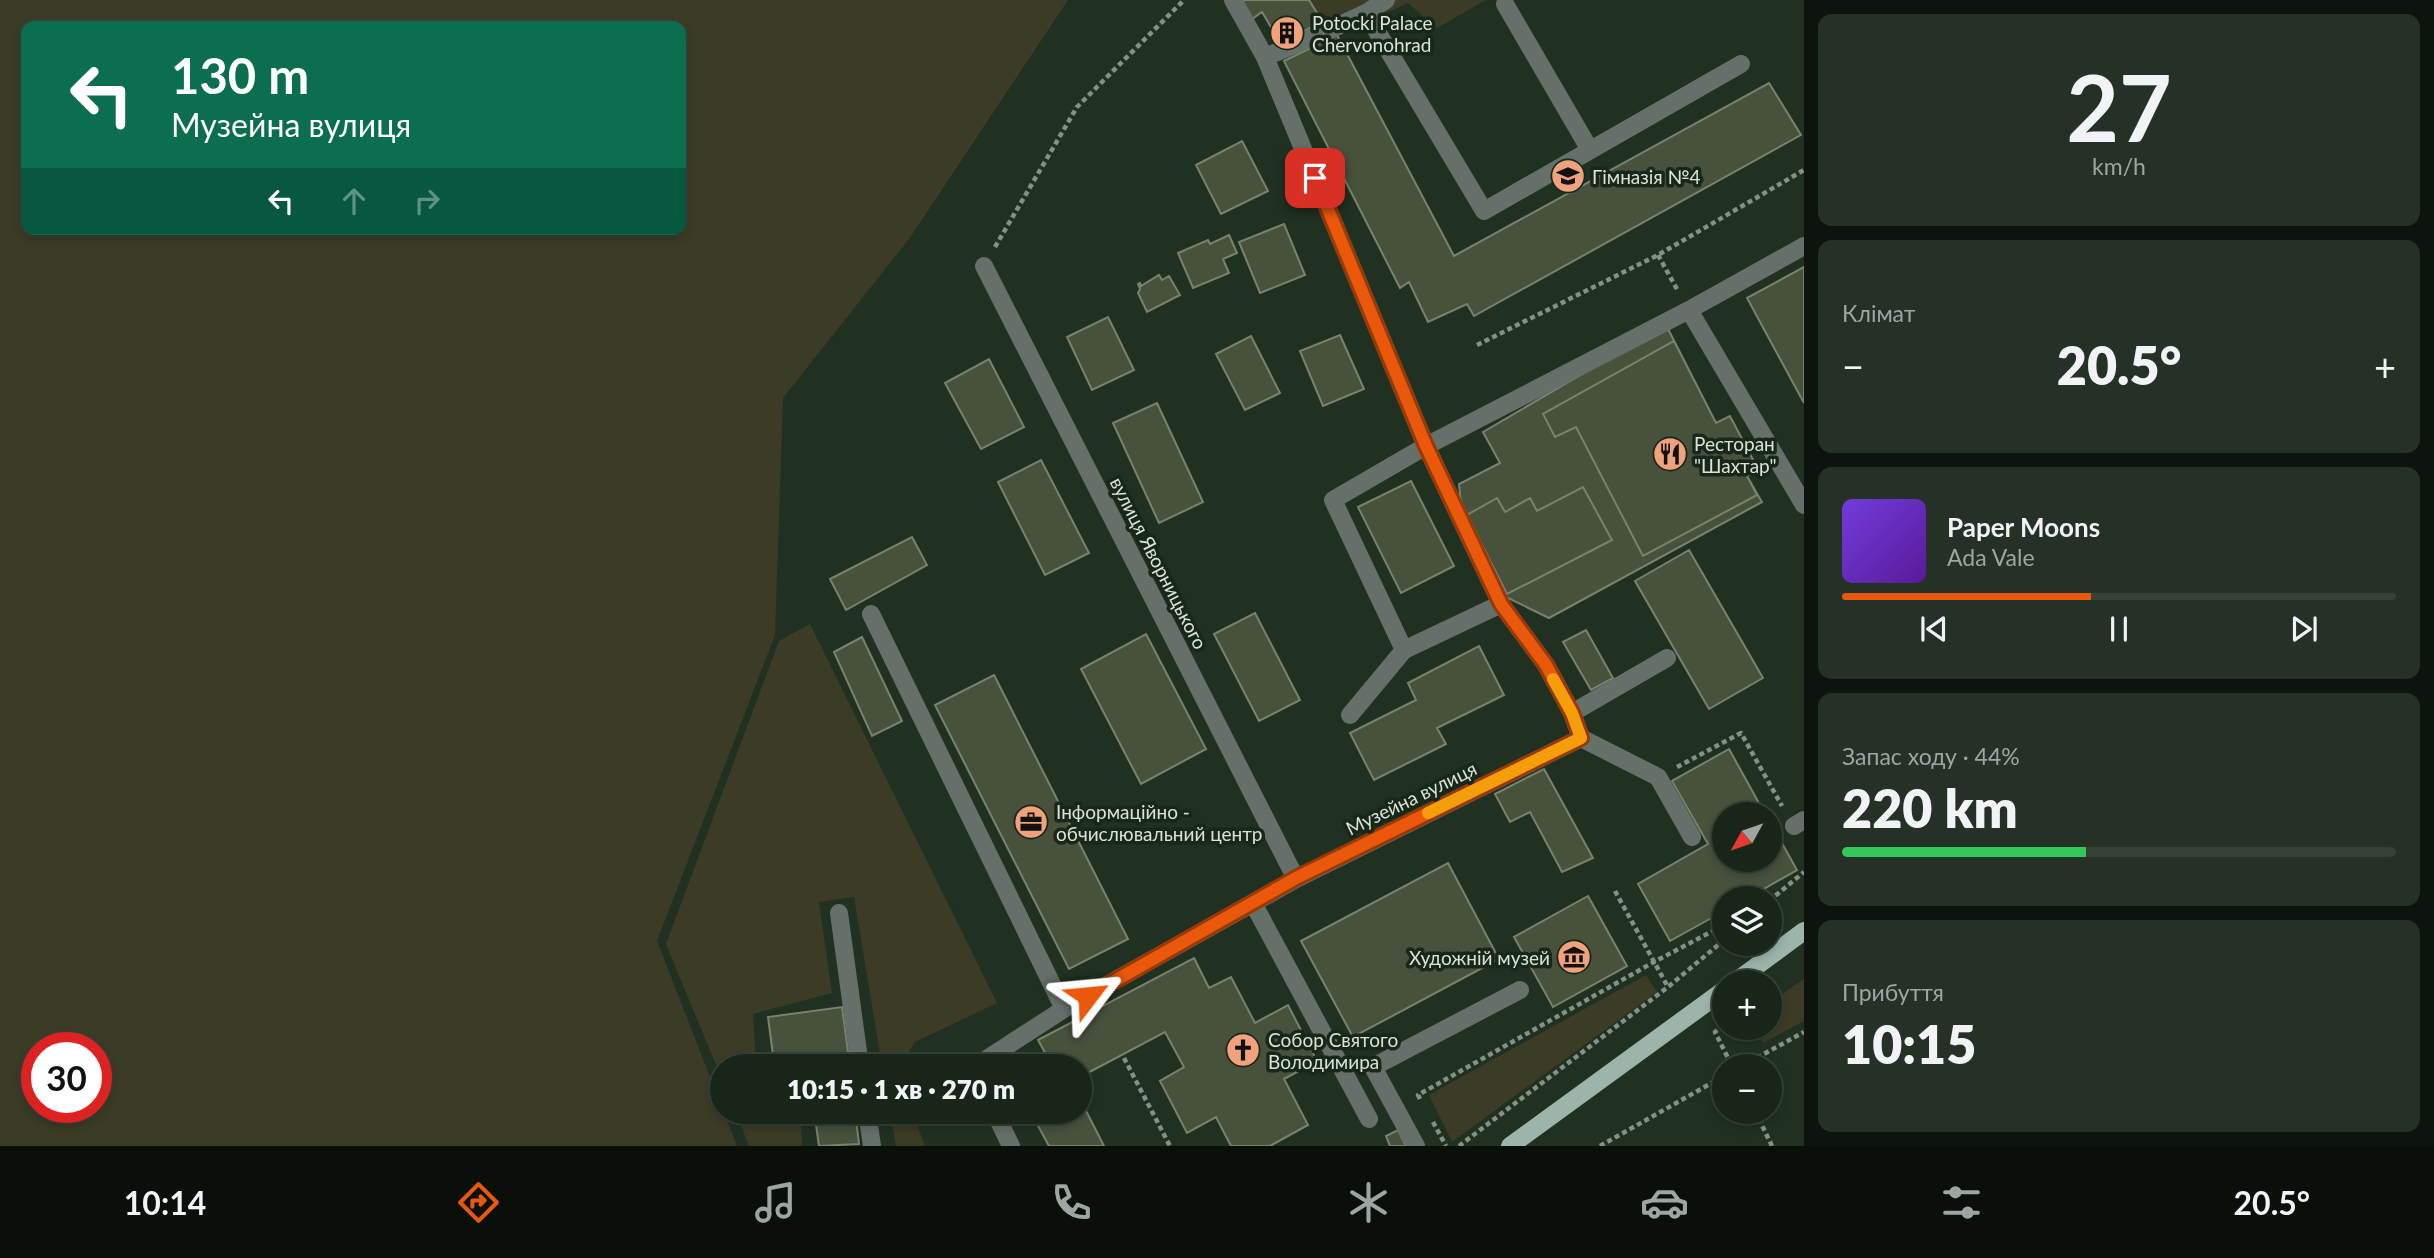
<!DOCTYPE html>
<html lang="uk">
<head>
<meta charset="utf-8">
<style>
  :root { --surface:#182519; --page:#253126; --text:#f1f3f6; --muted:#9fa5a2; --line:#364238; --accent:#ea580c }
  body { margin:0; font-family:Lato,sans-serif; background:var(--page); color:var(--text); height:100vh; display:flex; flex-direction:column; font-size:26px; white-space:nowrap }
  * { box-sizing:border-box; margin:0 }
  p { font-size:23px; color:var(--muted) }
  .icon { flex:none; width:38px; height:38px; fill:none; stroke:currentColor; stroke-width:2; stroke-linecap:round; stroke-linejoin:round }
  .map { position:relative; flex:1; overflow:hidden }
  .details { display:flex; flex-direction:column; gap:14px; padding:14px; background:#0d140e; width:630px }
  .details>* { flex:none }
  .top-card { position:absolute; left:21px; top:21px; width:665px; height:214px; border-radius:14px; box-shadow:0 4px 10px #0003,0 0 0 2px var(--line); background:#0b6e4f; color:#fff; overflow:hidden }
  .needle { width:46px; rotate:230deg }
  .controls { position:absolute; left:1712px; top:802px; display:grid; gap:14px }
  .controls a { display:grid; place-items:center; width:70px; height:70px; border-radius:50%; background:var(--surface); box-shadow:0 4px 10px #0003,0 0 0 2px var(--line); font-size:35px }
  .speed { position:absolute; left:21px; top:1032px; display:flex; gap:14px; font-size:35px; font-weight:700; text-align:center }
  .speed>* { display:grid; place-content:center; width:91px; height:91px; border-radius:50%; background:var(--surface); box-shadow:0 4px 10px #0003,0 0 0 2px var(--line); line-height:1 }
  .speed .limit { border:10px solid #d22; background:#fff; color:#111 }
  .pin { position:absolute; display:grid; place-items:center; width:60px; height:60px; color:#fff; margin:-30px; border-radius:14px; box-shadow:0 4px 10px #0006 }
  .me { position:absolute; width:77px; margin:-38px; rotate:61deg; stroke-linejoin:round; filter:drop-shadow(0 0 5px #0008) }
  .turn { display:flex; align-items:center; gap:24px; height:147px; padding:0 35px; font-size:32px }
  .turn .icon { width:91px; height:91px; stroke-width:2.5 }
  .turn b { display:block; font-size:49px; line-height:60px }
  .lanes { display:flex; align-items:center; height:66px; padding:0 35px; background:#0003; justify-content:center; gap:35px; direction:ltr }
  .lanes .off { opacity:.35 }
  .big { font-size:52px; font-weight:800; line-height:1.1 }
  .details .card { flex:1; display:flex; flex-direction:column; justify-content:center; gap:10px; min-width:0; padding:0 24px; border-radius:14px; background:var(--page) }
  .details .dial { align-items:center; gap:0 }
  .dial b { font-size:91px; line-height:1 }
  .song { display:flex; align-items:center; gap:21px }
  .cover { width:84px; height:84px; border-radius:10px; background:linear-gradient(135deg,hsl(260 70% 55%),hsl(270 70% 35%)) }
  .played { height:7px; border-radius:4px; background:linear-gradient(90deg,var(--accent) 45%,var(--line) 45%) }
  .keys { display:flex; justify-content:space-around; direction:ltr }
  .heat { display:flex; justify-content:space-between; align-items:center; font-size:38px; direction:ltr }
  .charge { height:10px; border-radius:5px; background:linear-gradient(90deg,#34c759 44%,var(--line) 0) }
  .trip { position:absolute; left:710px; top:1054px; width:382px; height:70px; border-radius:35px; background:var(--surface); box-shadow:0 4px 10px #0003,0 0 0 2px var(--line); font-weight:800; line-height:70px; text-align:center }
  .dock { display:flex; height:112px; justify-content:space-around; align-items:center; background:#0a0f0a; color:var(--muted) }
  .dock .icon { width:49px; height:49px }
  .dock .selected { color:var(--accent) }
  .dock b { font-size:32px; color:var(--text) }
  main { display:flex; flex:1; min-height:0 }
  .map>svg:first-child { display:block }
</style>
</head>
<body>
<main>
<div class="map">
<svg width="1804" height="1146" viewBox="0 0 1804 1146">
  <rect width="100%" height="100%" fill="#203121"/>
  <path fill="#3c3b26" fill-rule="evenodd" d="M0 0H1068L909 239 783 398 775 635 657 941 737 1146H0ZM26 26H681V229H26ZM96 1048V1108H37V1048Z
    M1239 0H1486L1437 28 1408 3 1284 61 1281 44 1262 13 1252 19Z
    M810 624 997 1003 915 1042 907 1055 909 1066H882L854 897 819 902 832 993 753 1014 756 1066H723V1082L666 944 779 641Z
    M1646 975 1657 992 1452 1142 1429 1095Z
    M1804 979V1021L1763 1043 1754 1027H1769V1003Z
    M735 1111H800L802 1146H749Z
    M890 1111H915L917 1125 925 1146H896Z"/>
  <path fill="#48513c" stroke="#79836c" stroke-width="2" d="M1239 0H1309L1322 21 1281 44 1262 12 1252 19Z
    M1337 35 1454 256 1769 83 1801 135 1474 316 1467 304 1428 322 1409 282 1400 288 1284 61Z
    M1242 141 1268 191 1221 214 1196 165Z
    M1284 224 1305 275 1260 293 1239 242Z
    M1229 235 1237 253 1223 259 1229 273 1193 288 1178 253 1208 240 1210 244Z
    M1804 267V403L1747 298Z
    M1159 275 1162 280 1169 276 1180 295 1147 312 1138 293 1140 289 1138 284 1140 283 1141 286Z
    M1108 317 1134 370 1092 390 1067 337Z
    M1666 325 1716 423 1730 416 1759 471 1747 476 1762 502 1549 618 1502 595 1462 514 1459 484 1500 463 1483 432Z
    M1340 335 1364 389 1323 406 1300 351Z
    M1251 336 1280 393 1245 410 1216 354Z
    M1674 341 1716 423 1730 416 1759 471 1747 476 1757 495 1643 556 1576 427 1555 437 1543 414Z
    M989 359 1024 427 981 449 945 383Z
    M1157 403 1203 502 1159 523 1113 423Z
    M1041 460 1089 553 1045 575 998 482Z
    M1411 481 1454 566 1401 593 1358 507Z
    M1583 487 1612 540 1507 594 1467 515 1497 498 1505 512 1530 498 1537 511Z
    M912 537 927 565 846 610 830 579Z
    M1689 550 1763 678 1709 709 1635 581Z
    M1255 613 1300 700 1259 721 1214 634Z
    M1586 630 1613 678 1591 690 1563 642Z
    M1146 634 1206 749 1141 784 1081 669Z
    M862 637 902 721 872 736 834 652Z
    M1479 646 1504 695 1437 728 1446 744 1374 780 1350 733 1416 700 1408 683Z
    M994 675 1128 939 1069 969 935 705Z
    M1729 749 1765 814H1724V859H1769V820L1797 870 1748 898H1724V911L1670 941 1638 884 1708 844 1672 781Z
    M1544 769 1593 858 1562 872 1530 812 1510 822 1495 794Z
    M1448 863 1499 959 1353 1037 1301 941Z
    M1588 896 1627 966 1553 1007 1514 937Z
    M1194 958 1209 988 1231 977 1255 1023 1288 1005 1317 1061 1284 1079 1308 1125 1270 1146H1231L1216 1117 1187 1133 1160 1081 1184 1067 1165 1032 1080 1077V1066H1039L1049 1060 1038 1040Z
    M842 1007 850 1066H809L808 1058 774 1063 768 1017Z
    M1080 1099 1104 1146H1049L1030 1111H1080Z
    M814 1111H855L859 1144 819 1146Z
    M1398 1130 1406 1146H1390L1386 1136Z"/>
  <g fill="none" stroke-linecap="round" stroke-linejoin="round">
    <path stroke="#849184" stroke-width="4.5" stroke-dasharray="5 3.5" stroke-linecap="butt" d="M995 247 1077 107 1184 0
      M1658 255 1678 291
      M1477 345 1658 255 1804 170
      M1677 767 1741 733 1782 806
      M1615 891 1668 987
      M1769 901 1804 872
      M1724 1025 1715 1032 1732 1066
      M1124 1058 1170 1146
      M1742 1066 1804 1032
      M1420 1099 1418 1095 1654 962 1724 925
      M1755 1111 1772 1146
      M1433 1122 1446 1146
      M1459 1146 1668 987 1724 940
      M1600 1146 1724 1076"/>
    <path stroke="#65706b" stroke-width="18" d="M1233 0 1265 57 1426 446 1333 500 1404 650 1501 604
      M1505 4 1590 150
      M1366 13 1484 211 1741 64
      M1265 57 1323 33 1366 13 1386 0
      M1804 246 1689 310 1804 505
      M984 266 1296 879
      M871 614 1064 1009
      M1572 713 1667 658
      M1350 715 1404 650
      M1581 738 1658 777 1692 837
      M1794 826 1804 820
      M1253 903 1369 1119
      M839 913 860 1066
      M976 1066 1064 1009 1296 879 1581 738 1572 713 1546 665 1501 604 1426 446 1689 310
      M867 1111 872 1146
      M994 1111 1011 1146
      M1416 1146 1373 1067 1520 990"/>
    <path stroke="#9cb4a9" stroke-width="18" d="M1735 982 1804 931
      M1510 1146 1724 990"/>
  </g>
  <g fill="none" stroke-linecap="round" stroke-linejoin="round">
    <g stroke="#983908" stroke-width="18">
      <path id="route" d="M1088 996 1296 878 1581 738 1572 713 1546 665 1501 604 1426 446 1315 178"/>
    </g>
    <use href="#route" stroke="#ea580c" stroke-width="12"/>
    <path stroke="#f59e0b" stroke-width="12" d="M1428 813 1581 738 1572 713 1553 679"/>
  </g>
  <defs>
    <g id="building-disc" transform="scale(1.75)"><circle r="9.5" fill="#f1a17c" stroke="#172718"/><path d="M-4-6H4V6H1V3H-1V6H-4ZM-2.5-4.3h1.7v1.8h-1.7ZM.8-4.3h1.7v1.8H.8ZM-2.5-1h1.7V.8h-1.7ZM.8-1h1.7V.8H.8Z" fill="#111"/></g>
    <g id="school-disc" transform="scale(1.75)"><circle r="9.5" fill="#f1a17c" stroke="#172718"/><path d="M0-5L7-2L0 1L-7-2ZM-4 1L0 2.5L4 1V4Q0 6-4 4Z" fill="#111"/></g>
    <g id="restaurant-disc" transform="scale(1.75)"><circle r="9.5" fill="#f1a17c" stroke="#172718"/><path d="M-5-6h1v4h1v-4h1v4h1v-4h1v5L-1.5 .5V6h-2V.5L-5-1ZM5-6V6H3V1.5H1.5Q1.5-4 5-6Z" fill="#111"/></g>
    <g id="office-disc" transform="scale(1.75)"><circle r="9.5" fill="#f1a17c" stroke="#172718"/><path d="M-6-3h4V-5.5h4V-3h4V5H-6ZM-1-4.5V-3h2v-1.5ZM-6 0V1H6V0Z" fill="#111"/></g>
    <g id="museum-disc" transform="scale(1.75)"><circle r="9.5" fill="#f1a17c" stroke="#172718"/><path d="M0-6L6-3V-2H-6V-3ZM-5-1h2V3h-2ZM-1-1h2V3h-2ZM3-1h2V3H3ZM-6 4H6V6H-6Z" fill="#111"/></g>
    <g id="church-disc" transform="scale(1.75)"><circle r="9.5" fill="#f1a17c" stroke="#172718"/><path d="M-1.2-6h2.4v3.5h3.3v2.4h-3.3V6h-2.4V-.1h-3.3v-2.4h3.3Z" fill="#111"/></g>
  </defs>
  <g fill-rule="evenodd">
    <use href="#building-disc" x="1287" y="33"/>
    <use href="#school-disc" x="1568" y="176"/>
    <use href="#restaurant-disc" x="1670" y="454"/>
    <use href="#office-disc" x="1031" y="822"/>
    <use href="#museum-disc" x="1574" y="957"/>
    <use href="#church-disc" x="1243" y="1050"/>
  </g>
  <g text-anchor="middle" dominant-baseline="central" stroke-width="7" stroke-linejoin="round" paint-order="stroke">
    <g font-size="19" fill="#d9e3d9" stroke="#172718" text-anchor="start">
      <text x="1312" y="22">Potocki Palace<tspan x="1312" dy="22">Chervonohrad</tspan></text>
      <text x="1592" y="176">Гімназія №4</text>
      <text x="1694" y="443">Ресторан<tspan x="1694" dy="22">"Шахтар"</tspan></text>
      <text x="1056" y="811">Інформаційно -<tspan x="1056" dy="22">обчислювальний центр</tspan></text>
      <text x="1550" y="957" text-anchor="end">Художній музей</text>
      <text x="1268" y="1039">Собор Святого<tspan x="1268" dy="22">Володимира</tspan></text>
    </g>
    <g font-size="19" fill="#d9e3d9" stroke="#172718">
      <text transform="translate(1159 563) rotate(63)">вулиця Яворницького</text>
      <text transform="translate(1411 798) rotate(-26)">Музейна вулиця</text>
    </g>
  </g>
</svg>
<div class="controls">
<a><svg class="needle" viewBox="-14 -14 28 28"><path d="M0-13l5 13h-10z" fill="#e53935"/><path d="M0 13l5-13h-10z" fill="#9fa5a2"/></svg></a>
<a><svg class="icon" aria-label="layers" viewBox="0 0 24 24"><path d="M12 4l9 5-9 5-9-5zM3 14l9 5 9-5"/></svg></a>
<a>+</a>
<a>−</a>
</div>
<div class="speed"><div class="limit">30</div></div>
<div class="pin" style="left:1315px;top:178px;background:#d93025"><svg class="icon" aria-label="arrive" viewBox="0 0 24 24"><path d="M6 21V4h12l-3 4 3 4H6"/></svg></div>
<svg class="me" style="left:1088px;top:996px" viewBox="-20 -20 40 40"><path d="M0-17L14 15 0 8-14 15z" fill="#ea580c" stroke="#fff" stroke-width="4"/></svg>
<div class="trip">10:15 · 1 хв · 270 m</div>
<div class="top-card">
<div class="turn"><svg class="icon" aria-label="left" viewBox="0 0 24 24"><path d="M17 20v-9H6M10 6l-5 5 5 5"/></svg><div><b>130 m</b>Музейна вулиця</div></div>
<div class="lanes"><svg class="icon" aria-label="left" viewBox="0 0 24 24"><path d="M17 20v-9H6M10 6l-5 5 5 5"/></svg><svg class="icon off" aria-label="ahead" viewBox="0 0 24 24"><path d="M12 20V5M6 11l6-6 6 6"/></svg><svg class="icon off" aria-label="right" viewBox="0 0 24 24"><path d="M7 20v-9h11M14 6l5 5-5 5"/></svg></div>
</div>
</div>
<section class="details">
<div class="card dial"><b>27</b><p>km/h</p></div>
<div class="card"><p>Клімат</p>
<div class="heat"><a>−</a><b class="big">20.5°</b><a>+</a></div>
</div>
<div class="card">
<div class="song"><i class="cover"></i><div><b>Paper Moons</b><p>Ada Vale</p></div></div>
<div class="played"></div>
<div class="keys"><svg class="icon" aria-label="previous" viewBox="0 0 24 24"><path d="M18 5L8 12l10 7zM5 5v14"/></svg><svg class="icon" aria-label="pause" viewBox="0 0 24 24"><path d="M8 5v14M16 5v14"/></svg><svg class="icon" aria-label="next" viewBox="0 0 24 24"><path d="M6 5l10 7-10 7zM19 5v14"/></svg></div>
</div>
<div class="card"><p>Запас ходу · 44%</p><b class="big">220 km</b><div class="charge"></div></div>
<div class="card"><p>Прибуття</p><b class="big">10:15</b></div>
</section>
</main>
<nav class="dock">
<b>10:14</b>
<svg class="icon selected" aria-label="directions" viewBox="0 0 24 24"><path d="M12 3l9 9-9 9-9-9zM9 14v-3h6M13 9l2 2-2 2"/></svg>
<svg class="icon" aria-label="music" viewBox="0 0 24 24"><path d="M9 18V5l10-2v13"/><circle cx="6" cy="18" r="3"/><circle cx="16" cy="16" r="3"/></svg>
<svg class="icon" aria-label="phone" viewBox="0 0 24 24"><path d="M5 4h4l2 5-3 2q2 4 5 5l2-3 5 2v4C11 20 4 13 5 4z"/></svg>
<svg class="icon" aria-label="climate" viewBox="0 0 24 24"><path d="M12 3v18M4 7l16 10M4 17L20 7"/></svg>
<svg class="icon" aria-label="car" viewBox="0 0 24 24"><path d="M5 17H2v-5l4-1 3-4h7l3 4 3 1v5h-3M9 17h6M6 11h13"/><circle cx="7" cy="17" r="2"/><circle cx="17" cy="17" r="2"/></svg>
<svg class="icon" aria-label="filters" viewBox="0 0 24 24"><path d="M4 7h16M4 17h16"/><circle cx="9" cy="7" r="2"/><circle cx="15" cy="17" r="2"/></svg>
<b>20.5°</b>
</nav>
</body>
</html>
